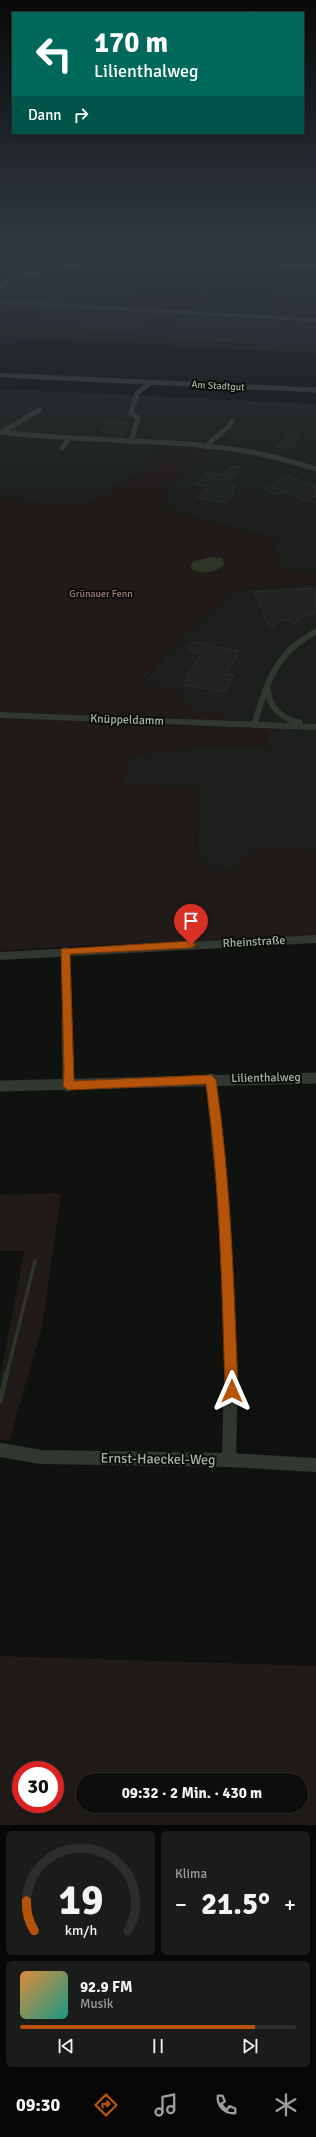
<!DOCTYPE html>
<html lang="de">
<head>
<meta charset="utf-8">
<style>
  :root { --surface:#0c0e0c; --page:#1a1c1a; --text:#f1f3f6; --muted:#9a9c9d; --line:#2c2e2d; --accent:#b45309 }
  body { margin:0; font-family:Signika,sans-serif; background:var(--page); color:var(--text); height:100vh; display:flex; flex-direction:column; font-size:15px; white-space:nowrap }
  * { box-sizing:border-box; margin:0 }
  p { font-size:13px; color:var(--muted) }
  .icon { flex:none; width:22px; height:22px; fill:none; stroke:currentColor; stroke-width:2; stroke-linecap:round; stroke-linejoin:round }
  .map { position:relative; height:1825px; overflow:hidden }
  .drawer { display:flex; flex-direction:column; gap:6px; padding:6px; background:#070807; flex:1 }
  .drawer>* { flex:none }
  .hud { position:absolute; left:12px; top:12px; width:292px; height:122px; border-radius:0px; box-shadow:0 2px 6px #0003,0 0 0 1px var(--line); background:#00695c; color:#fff; overflow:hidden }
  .speed { position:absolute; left:12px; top:1761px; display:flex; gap:8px; font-size:20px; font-weight:700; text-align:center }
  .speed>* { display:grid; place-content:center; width:52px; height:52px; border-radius:50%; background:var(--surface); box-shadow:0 2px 6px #0003,0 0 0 1px var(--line); line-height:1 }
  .speed .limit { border:6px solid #d22; background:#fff; color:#111 }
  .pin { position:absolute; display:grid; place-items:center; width:34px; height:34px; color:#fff; margin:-41px -17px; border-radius:50% 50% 50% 0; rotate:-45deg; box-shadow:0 0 4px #0007 }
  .pin .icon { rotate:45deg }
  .me { position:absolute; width:44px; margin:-22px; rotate:0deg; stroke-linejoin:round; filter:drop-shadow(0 0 3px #0008) }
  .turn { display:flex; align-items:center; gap:14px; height:84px; padding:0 16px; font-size:18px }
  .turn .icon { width:52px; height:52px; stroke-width:2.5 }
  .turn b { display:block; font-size:28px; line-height:34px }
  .then { display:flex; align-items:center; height:38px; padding:0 16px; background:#0003; gap:8px; font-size:15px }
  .big { font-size:30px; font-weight:700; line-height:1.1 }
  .drawer .tile { flex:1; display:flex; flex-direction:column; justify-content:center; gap:6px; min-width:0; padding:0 14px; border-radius:6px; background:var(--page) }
  .drawer .dial { align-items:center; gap:0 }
  .dial svg { height:104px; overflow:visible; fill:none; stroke:var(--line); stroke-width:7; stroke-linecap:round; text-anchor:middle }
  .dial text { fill:var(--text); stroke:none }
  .song { display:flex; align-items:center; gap:12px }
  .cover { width:48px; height:48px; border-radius:6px; background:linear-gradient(135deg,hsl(30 70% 55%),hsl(170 70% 35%)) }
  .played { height:4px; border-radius:2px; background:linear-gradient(90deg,var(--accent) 85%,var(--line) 85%) }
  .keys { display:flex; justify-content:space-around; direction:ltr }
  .heat { display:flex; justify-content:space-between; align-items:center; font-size:22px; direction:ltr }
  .drawer .tiles { flex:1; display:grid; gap:6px; grid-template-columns:1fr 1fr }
  .tile:last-child { grid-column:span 2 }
  .trip { position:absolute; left:76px; top:1773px; width:232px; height:40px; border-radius:20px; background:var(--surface); box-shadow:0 2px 6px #0003,0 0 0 1px var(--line); font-weight:700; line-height:40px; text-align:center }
  .tabs { display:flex; height:64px; justify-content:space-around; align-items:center; background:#050605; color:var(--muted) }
  .tabs .icon { width:28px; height:28px }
  .tabs .current { color:var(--accent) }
  .tabs b { font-size:18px; color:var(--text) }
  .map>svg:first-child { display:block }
</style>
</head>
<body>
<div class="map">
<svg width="316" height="1825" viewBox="0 0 316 1825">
  <rect width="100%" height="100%" fill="#101210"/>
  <path fill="#1c1f1c" d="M133 258 316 267 248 265 251 272 270 277 316 278V280L278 279 251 283 212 281 136 290 126 306 202 293 260 296 276 300 285 306 272 314 316 316V347L177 341 120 337 121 333 27 327 39 310 0 307V293L10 284 23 281 128 287 164 262 242 264Z
    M280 283 316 285V309L308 308 303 304H287L275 296Z
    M0 389 316 404V572L283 570 278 563 272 538 163 509 168 487 209 452 159 448 146 468 85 506 26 503 23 499 0 498Z
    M316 584V851L256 848 234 870 215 872 206 868 196 854 198 799 201 790 124 785 121 783 130 758 160 750 199 746 268 730 187 726V720L223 715 191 712 161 688 140 686 182 636 233 590Z"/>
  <path fill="#201b19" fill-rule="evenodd" d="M0 250H37L32 257 15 265 34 257 39 250H316V264L136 258 242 264 241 266 164 262 150 284 128 287 23 281 10 284 0 293Z
    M248 265 316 267V278L270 277 251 272Z
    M278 279 316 280V285L280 283 275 296 285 300 287 304H304L308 308 316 309V316L271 314 285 307C267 291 226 294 203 293L194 310 126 306 136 290 212 281 251 283Z
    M0 307 40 310 27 327 122 333 121 337 252 346 254 344 316 347V353L0 336Z
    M159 448 210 452 168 487 163 509 272 538 278 562 283 570 316 572V584L233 590 182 636 140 685 161 688 181 695 182 703 191 705V712L223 715 226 720 0 712V498L24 499 26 503 85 506 146 468Z
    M0 717 269 730 267 748C217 747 179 745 130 758L121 783 124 785 194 787 201 790 198 799 196 854C209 872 212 872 234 870L256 848 316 851V936L77 946 0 951Z
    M55 1193 61 1195 42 1327 9 1441 0 1440V1377L24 1254V1251H0V1195Z
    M0 1656 316 1666V1825H0ZM21 1770H55V1804H21ZM83 1780H301V1806H83Z"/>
  <path fill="#2d3626" d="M213 557 222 558 225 564C216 573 199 576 190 567L194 561Z"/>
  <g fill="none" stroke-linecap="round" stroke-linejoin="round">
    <path stroke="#2d3626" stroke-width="1.5" d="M0 269 32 257 38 250"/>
    <path stroke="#2d3626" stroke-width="3.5" d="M7 1373 35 1261"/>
    <path stroke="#2d3626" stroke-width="5" d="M0 1401 7 1372"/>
  </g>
  <path fill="#202320" stroke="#2a2e2a" d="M92 314 145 316 137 331 82 328Z
    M181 318 248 320 247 322 277 323 272 342 172 337Z
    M107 422H113L128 423 123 433 101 432Z
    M289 433 301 435 290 449 276 447Z
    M231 466 240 467 229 481 236 486 230 492 234 493 225 503 198 497 209 487 195 484 207 473 221 475Z
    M289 476 316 486V496L307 501 288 493 283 492 278 495 263 489Z
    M316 588V612L313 615H305L294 624 292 620H281L270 629 254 592Z
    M192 642 239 651 226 674 234 675 225 692 183 685 201 653 187 650Z"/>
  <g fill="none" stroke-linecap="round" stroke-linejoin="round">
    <path stroke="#313731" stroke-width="4" d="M0 287 6 282 22 276 81 263 115 259 316 265
      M0 302 316 320
      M0 375 39 377"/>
    <path stroke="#313731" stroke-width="5" d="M18 376 316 390
      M0 432C79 442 160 438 239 450 266 454 291 461 316 469
      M2 432 39 410
      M131 442 138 418 131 413 137 393 150 383
      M206 447C213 436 227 433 232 421
      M62 448 69 438"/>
    <path stroke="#313731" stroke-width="6" d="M268 690C270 710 282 718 300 723
      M0 715 316 727
      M254 725C262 699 270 669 291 649 298 642 308 637 316 631"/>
    <path stroke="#313731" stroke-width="8" d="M65 951 67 1022
      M0 956 316 939"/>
    <path stroke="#313731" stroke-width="11" d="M67 1021 68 1086
      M211 1079 225 1221 231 1373
      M0 1086 316 1078"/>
    <path stroke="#313731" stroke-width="14" d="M0 1450 41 1457 229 1460 316 1465
      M229 1460 231 1372"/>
  </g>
  <linearGradient id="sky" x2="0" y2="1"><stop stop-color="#090a09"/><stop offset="0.49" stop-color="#313942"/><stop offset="1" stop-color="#313942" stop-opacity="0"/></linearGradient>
  <rect width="316" height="506" fill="url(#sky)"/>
  <path fill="#b45309" stroke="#753606" d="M191 941 196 945 191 948 70 954 74 1081 211 1075 216 1080C231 1183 234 1287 238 1391L236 1396 232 1398 227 1396 225 1391C222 1289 220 1186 206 1084L68 1090 63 1086 64 1072 61 949Z"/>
  <g text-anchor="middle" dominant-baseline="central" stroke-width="4" stroke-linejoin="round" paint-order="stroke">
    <g font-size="10" fill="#a4b4a0" stroke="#0b0d0b">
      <text transform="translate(218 386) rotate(3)">Am Stadtgut</text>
    </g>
    <g font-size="10" fill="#a07d76" stroke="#0b0d0b">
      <text x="101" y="594">Grünauer Fenn</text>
    </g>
    <g font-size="12" fill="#a4b4a0" stroke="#0b0d0b">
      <text transform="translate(127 720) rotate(2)">Knüppeldamm</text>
      <text transform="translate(254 942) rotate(-3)">Rheinstraße</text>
      <text transform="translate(266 1078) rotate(-1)">Lilienthalweg</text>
    </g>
    <g font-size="14" fill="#a4b4a0" stroke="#0b0d0b">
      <text transform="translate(158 1459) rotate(1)">Ernst-Haeckel-Weg</text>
    </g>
  </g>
</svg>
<div class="speed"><div class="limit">30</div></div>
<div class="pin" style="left:191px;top:945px;background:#d93025"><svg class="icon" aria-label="arrive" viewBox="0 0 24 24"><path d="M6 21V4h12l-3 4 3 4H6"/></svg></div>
<svg class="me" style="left:232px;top:1391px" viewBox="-20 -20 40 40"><path d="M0-17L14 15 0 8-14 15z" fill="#b45309" stroke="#fff" stroke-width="4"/></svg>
<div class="trip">09:32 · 2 Min. · 430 m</div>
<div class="hud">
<div class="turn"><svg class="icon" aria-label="left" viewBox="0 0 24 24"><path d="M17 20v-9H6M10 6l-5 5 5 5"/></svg><div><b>170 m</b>Lilienthalweg</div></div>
<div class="then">Dann<svg class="icon" aria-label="right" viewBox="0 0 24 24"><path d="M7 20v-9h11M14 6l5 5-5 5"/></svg></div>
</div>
</div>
<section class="drawer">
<div class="tiles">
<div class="tile dial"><svg viewBox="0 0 100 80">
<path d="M14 69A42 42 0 1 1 86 69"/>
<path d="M14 69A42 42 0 0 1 8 46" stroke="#b45309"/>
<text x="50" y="56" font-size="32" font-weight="700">19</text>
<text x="50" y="72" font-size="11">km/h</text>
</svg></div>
<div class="tile"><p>Klima</p>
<div class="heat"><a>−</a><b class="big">21.5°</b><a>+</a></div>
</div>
<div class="tile">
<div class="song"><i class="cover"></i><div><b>92.9 FM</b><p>Musik</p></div></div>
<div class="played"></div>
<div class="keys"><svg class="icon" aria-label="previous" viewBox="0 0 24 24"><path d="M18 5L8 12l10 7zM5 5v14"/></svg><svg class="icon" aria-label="pause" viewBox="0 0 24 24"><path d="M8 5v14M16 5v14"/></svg><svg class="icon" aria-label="next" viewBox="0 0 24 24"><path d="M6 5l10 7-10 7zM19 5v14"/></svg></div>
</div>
</div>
</section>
<nav class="tabs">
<b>09:30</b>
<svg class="icon current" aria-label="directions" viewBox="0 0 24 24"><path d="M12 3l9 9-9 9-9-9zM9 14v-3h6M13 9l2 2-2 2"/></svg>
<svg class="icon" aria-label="music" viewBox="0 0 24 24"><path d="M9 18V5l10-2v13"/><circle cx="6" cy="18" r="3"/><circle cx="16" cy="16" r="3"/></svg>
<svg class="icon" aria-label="phone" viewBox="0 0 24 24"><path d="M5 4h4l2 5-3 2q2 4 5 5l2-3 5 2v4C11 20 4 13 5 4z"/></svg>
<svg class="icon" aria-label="climate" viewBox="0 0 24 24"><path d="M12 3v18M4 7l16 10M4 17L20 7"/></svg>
</nav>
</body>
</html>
